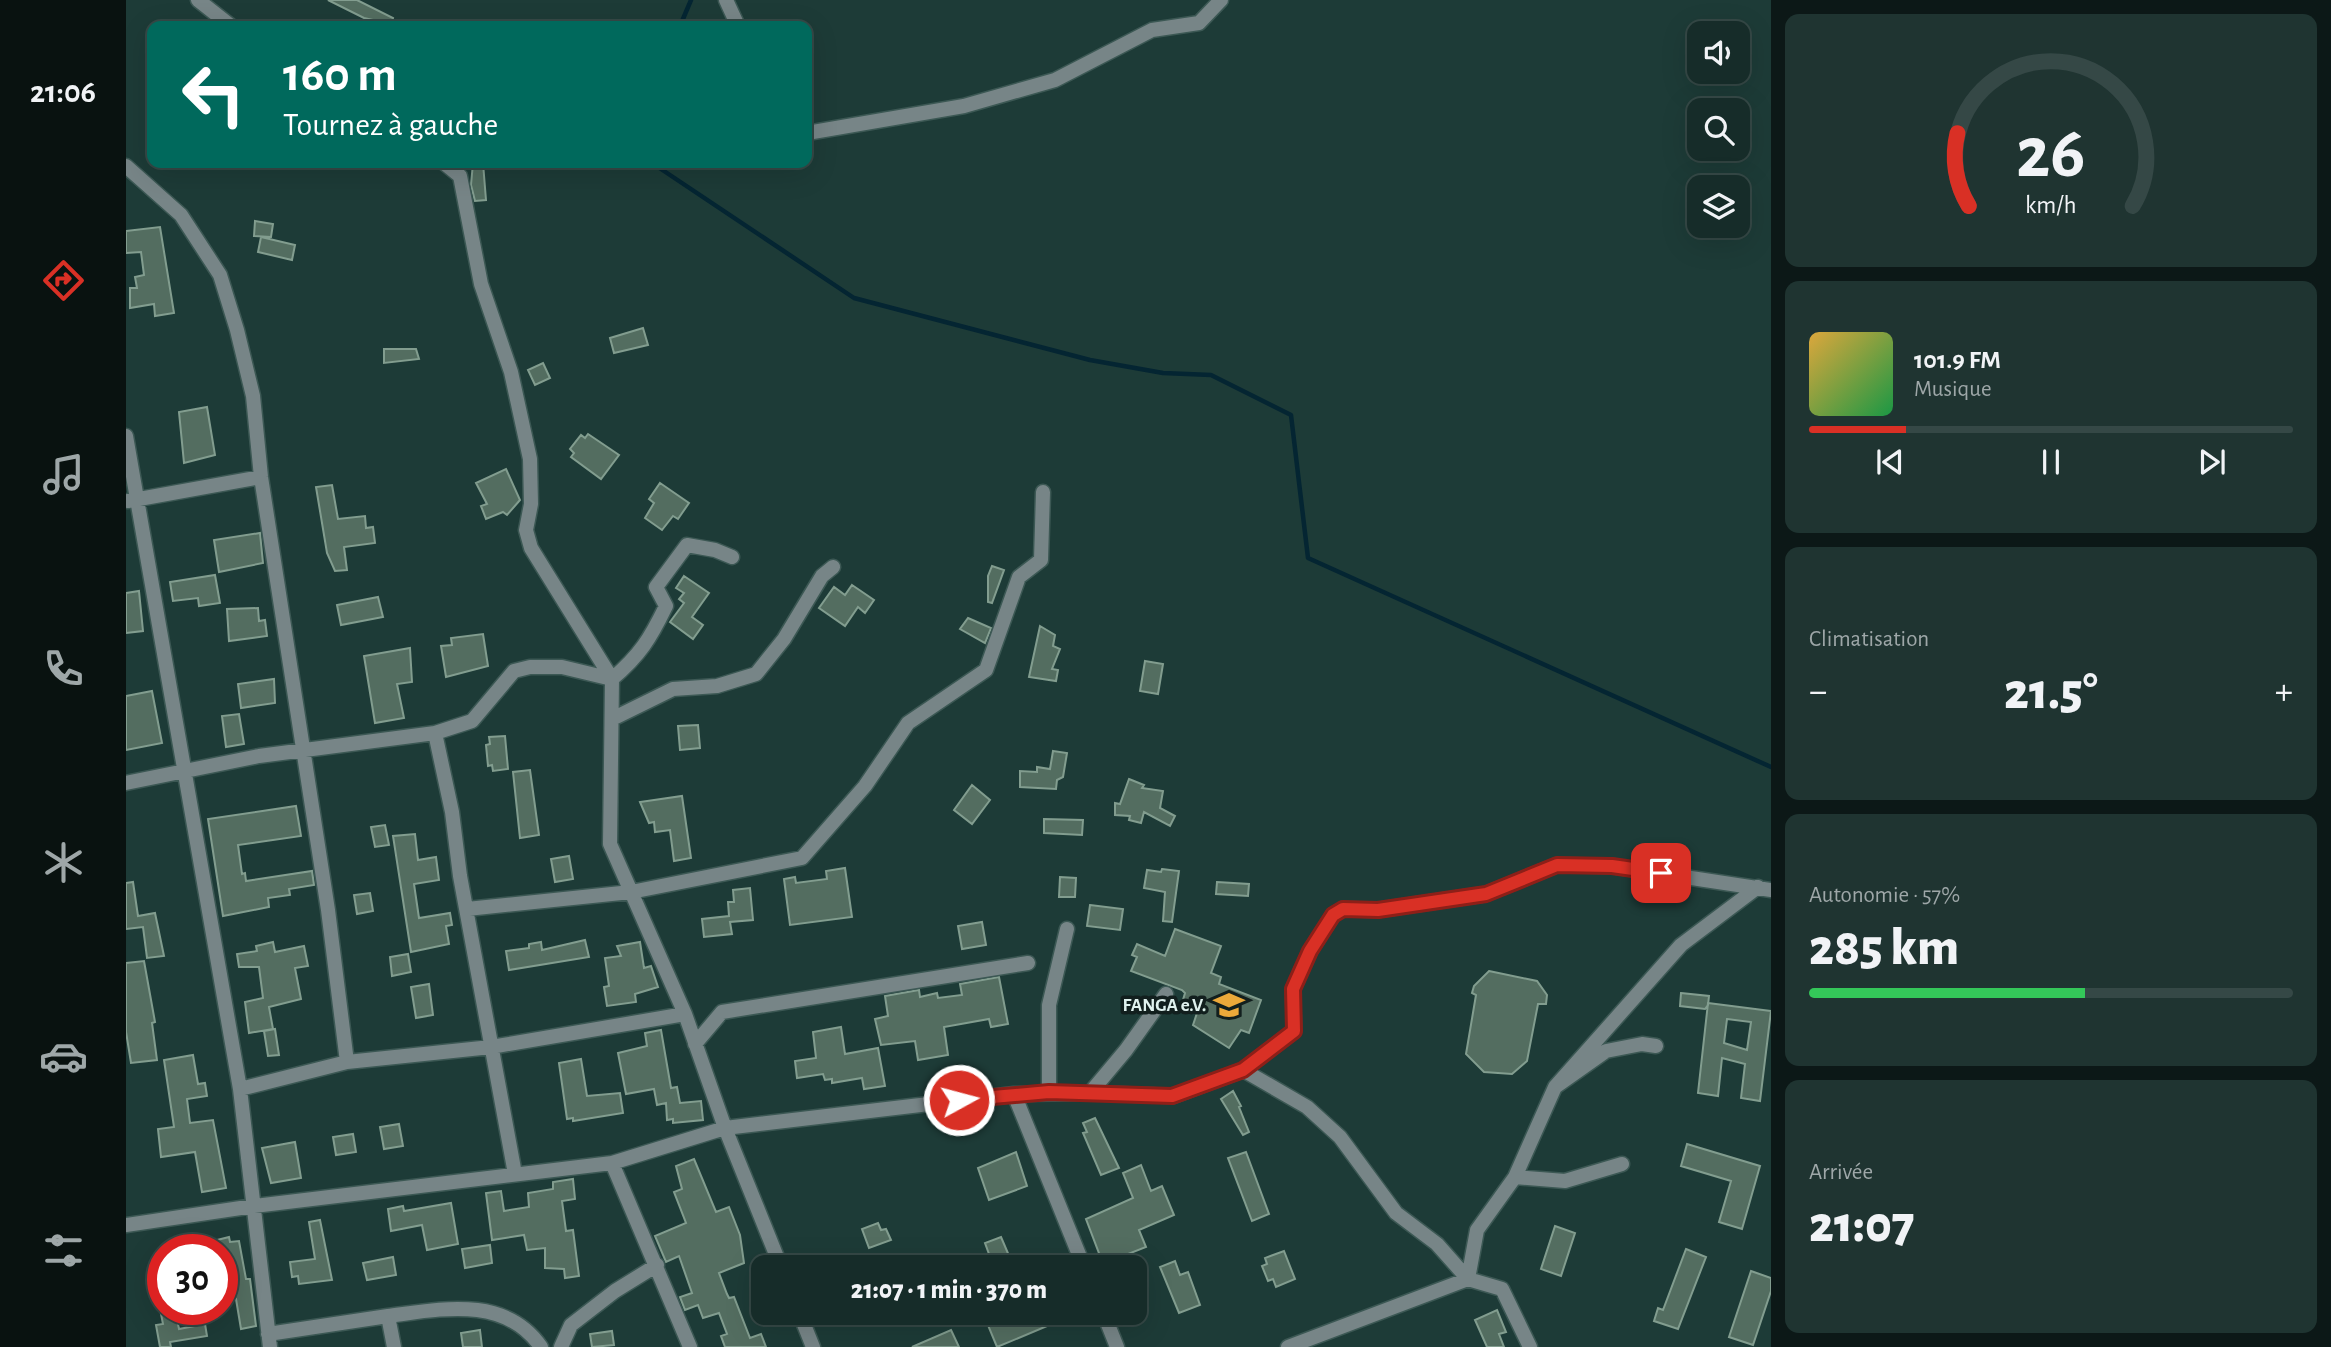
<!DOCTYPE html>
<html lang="fr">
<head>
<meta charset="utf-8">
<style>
  :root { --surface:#162c29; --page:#1f3431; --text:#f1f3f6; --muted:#9ea7a8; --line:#354846; --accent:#d93025 }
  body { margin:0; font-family:"Alegreya Sans",sans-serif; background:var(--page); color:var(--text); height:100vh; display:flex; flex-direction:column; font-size:26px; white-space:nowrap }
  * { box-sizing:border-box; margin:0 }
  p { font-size:23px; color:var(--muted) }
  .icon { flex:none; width:38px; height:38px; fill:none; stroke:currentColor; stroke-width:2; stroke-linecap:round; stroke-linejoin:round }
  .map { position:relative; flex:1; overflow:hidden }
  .side { display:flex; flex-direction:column; gap:14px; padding:14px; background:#0c1817; width:560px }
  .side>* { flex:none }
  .hud { position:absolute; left:21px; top:21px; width:665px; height:147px; border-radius:14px; box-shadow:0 7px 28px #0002,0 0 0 2px var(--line); background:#00695c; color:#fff; overflow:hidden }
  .tools { position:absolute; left:1561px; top:21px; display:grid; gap:14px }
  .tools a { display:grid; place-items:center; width:63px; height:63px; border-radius:14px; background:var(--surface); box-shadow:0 7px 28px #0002,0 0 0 2px var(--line); font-size:35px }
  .speed { position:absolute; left:21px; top:1234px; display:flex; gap:14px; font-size:35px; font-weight:700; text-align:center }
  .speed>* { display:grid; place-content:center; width:91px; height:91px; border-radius:50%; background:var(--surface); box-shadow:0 7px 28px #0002,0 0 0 2px var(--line); line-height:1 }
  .speed .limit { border:10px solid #d22; background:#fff; color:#111 }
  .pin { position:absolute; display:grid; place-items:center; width:60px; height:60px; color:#fff; margin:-30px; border-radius:14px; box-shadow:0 4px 10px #0006 }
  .me { position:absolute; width:77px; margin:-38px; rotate:83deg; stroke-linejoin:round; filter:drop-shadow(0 0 5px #0008) }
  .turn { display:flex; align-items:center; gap:24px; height:147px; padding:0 21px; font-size:32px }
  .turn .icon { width:91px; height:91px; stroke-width:2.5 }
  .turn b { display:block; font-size:49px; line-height:60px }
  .big { font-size:52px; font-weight:800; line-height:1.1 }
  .side .tile { flex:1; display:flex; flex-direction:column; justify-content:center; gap:10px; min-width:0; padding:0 24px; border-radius:14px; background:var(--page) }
  .side .dial { align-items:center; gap:0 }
  .dial svg { height:182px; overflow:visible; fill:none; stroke:var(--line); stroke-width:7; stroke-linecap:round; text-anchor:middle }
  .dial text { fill:var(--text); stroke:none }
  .song { display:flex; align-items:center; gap:21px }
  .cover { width:84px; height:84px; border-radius:10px; background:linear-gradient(135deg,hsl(40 70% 55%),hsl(140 70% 35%)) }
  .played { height:7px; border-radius:4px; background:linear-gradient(90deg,var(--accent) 20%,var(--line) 20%) }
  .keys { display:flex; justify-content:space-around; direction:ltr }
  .heat { display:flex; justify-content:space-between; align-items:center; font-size:38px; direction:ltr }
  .charge { height:10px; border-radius:5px; background:linear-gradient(90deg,#34c759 57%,var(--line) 0) }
  .trip { position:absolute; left:625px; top:1255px; width:396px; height:70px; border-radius:14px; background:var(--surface); box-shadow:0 7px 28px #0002,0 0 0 2px var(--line); font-weight:800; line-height:70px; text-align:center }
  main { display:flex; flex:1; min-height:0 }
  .menu { display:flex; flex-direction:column; width:126px; justify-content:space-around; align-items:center; background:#091210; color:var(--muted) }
  .menu .icon { width:49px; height:49px }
  .menu .selected { color:var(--accent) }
  .menu b { font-size:32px; color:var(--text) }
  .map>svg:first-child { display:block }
</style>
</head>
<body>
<main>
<nav class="menu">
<b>21:06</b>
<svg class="icon selected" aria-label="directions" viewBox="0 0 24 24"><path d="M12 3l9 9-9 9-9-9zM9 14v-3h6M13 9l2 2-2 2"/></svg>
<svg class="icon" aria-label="music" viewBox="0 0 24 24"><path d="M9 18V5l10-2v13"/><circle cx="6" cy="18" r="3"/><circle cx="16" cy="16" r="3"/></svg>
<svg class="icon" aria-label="phone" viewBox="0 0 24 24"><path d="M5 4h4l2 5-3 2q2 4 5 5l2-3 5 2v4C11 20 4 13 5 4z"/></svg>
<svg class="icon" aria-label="climate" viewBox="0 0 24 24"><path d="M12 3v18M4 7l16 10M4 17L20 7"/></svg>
<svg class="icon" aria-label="car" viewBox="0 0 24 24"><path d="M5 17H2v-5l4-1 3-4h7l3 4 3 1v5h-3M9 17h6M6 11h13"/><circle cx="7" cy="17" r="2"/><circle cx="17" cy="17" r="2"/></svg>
<svg class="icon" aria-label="filters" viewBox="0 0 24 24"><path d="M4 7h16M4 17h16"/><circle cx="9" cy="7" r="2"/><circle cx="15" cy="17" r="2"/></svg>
</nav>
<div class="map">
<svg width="1645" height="1347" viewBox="0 0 1645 1347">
  <rect width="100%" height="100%" fill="#1d3b37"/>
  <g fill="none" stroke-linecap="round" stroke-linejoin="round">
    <path stroke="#042532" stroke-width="4.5" d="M554 26 565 0
      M526 163 728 298 964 360 1037 373 1085 375 1165 415 1182 558 1645 767"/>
  </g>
  <path fill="#536d60" stroke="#829d8f" stroke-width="2" fill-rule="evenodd" d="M202 0H231L267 18 265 24 238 18Z
    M347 163H357L360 200 349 201 345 185Z
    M129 221 147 224 145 237 128 236Z
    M34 227 48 313 29 316 28 304 4 308V288H11L9 277 18 275 15 252 0 253V231Z
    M135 237 169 245 166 260 132 252Z
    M517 328 522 345 488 353 484 338Z
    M258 349H290L293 359 258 363Z
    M417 363 424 378 409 385 402 370Z
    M81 407 89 455 58 463 53 412Z
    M462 434 493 455 475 479 445 457 448 453 444 449 455 435 459 438Z
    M380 469 394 500 381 515 377 512 360 519 355 506 361 504 350 483Z
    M534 483 563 503 552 519 547 516 536 530 519 518 528 503 523 499Z
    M206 485 212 519 239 516 240 528 247 527 249 543 218 547 221 570 209 571 201 553 190 487Z
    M134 533 137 563 93 572 88 540Z
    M866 566 878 570 866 603 862 602V576Z
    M89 575 94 603 73 606 72 598 47 601 44 582Z
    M558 576 583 593 566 617 577 625 567 639 544 622 558 603 553 599 558 593 550 588Z
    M726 585 748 600 739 613 732 607 719 626 693 608 708 587 719 595Z
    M13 591 17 631 0 633V593Z
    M252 597 257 617 215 625 211 605Z
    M132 608 133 621 139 620 141 636 103 641 101 609Z
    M842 618 865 628 859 643 834 629Z
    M914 626 929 635 927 646 934 649 926 669 932 670 930 681 903 677Z
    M357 634 362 666 320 677 315 646 326 645 325 638Z
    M284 648 286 682 271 684 278 718 249 723 238 656Z
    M1019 661 1037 664 1032 694 1014 691Z
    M148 679 149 703 115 708 112 684Z
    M26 691 36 743 0 750V696Z
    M113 714 118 744 100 747 96 716Z
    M572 725 574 748 554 750 552 726Z
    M379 736 382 769 367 771 366 765 362 766 360 745 364 744 363 737Z
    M927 751 941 753 937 777 931 780 930 789 894 787V771L911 772V767L924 769Z
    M404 770 413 835 394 838 387 772Z
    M1003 779 1018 785 1016 788 1037 791 1034 808 1049 816 1044 826 1018 812 1015 823 1003 820 1004 816 989 815V803L994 804Z
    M846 785 864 800 846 824 828 810Z
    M556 796 565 858 548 861 544 830 529 832 528 822 523 823 514 802Z
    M170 806 175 836 112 845 116 874 119 873 120 881 186 871 188 885 163 889 164 895 142 898 143 907 97 916 82 819Z
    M918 819 957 820 956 835 918 833Z
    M259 825 263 845 249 847 245 827Z
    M289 834 292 860 310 857 313 880 288 884 293 918 324 913 326 925 320 926 323 944 285 952 267 836Z
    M443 856 447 879 429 882 425 859Z
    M719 868 726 917 664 925 658 879 669 877 670 883 701 879 700 871Z
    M1036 869 1053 871 1046 922 1037 921 1039 892 1018 888 1021 870 1035 872Z
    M934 877 950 878 949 897H933Z
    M7 882 12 916 29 913 38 956 21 958 17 927 0 929V883Z
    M1091 882 1123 884 1122 896 1090 894Z
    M624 888 627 920 604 922 606 934 578 937 576 919 603 916 602 902H608L607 890Z
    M244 893 247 911 231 914 228 895Z
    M964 905 997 909 994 930 961 926Z
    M856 922 860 945 836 949 832 926Z
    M1049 929 1095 946 1085 973 1095 977 1093 984 1135 1000 1123 1033 1115 1030 1103 1048 1067 1025 1073 1007 1057 1000 1059 993 1056 990 1005 971 1011 957 1006 955 1011 944 1039 956Z
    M459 940 463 957 383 970 380 951 403 948V944L415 942 416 950Z
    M147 942 149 952 178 946 182 966 169 968 175 999 143 1007 147 1029 123 1033 119 1002 137 998 133 967H113L111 954 131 951 130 946Z
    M514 942 518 968 525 966 532 987 509 994 510 1002 481 1006 478 987 483 986 479 958 495 956 491 946Z
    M282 954 285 972 266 976 264 957Z
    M18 961 29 1022 26 1023 31 1060 5 1063 0 1032V963Z
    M1363 971 1411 981 1421 995 1420 1004H1412L1401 1061 1386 1074 1358 1072 1340 1054 1350 995 1346 993 1348 986Z
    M873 977 882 1024 865 1027 863 1019 818 1027 822 1055 792 1060 789 1041 755 1045 749 1019 762 1016 759 996 793 990 794 997 811 993 812 998 836 995 834 984Z
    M303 984 307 1015 290 1018 285 987Z
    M1555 993 1583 996 1582 1005 1579 1009 1554 1006Z
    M1582 1003 1645 1011 1634 1101 1615 1098 1619 1064 1596 1058 1592 1096 1572 1093ZM1601 1019 1625 1022 1621 1050 1598 1043Z
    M715 1027 719 1054 752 1048 759 1086 738 1089 736 1078 706 1083V1079L699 1080 697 1074 671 1078 669 1061 690 1058 687 1032Z
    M149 1029 153 1055 142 1056 138 1031Z
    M535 1030 545 1088 551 1087 554 1103 575 1101 577 1120 547 1123V1119L541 1120 540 1103 531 1105 528 1089 500 1094 492 1053 521 1046 519 1033Z
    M67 1055 72 1084 79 1083 81 1096 61 1099 64 1123 87 1120 100 1188 76 1192 69 1152 35 1157 32 1129 48 1127 38 1060Z
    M455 1059 461 1096 494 1093 497 1113 447 1121V1118L441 1119 433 1063Z
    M1107 1091 1115 1106 1113 1107 1123 1132 1117 1135 1095 1099Z
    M969 1118 993 1168 975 1175 957 1133 961 1132 957 1123Z
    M273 1124 277 1146 258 1149 254 1127Z
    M227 1134 230 1152 210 1155 207 1137Z
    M169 1142 175 1178 145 1183 136 1148Z
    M1561 1144 1634 1166 1616 1229 1593 1222 1605 1181 1555 1166Z
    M890 1152 901 1186 863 1200 852 1168Z
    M1120 1152 1143 1214 1126 1221 1102 1158Z
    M568 1159 590 1212 603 1207 614 1235 618 1263 593 1273 601 1294 603 1298 608 1297 624 1338 635 1334 640 1347H599L595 1336 601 1334 593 1313 577 1318 572 1305 559 1310 554 1297 566 1293 553 1256 540 1262 529 1236 560 1223 548 1192 556 1189 550 1166Z
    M1015 1165 1025 1191 1036 1186 1048 1215 1013 1230 1020 1247 987 1260 986 1256 976 1261 960 1219 1007 1198 997 1173Z
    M447 1179 449 1199 436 1201 440 1231 447 1230 453 1276 439 1278 438 1269 419 1268V1248L401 1250 398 1235 366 1240 360 1193 375 1191 378 1211 403 1207 402 1193 427 1189V1182Z
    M325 1203 332 1244 301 1250 296 1225 265 1231 262 1209 277 1206 278 1211Z
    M194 1220 206 1280 173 1284 172 1276 166 1277 164 1262 189 1259 183 1222Z
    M752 1223 755 1230 760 1229 765 1240 743 1248 736 1229Z
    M1429 1226 1449 1233 1435 1276 1415 1269Z
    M103 1237 104 1242 113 1241 120 1279H124L130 1326 115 1329 110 1299 96 1301V1250H93L91 1240Z
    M875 1237 884 1258 867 1265 859 1243Z
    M364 1245 366 1263 339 1268 336 1249Z
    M1560 1249 1580 1257 1552 1329 1528 1321 1532 1308 1537 1310Z
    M1158 1251 1169 1279 1150 1287 1147 1279 1142 1281 1136 1266 1141 1264 1139 1258Z
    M267 1257 270 1275 241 1280 237 1263Z
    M1049 1261 1054 1275 1062 1272 1074 1305 1053 1313 1034 1267Z
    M1625 1271 1645 1278V1291L1627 1345 1603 1337Z
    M34 1309H49L53 1329 79 1324 81 1336 44 1342 45 1347H34L30 1325 37 1324Z
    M1371 1310 1380 1332 1373 1334 1378 1347H1361L1349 1320Z
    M861 1312H921L926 1324 871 1347 859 1318 863 1317Z
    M354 1330 356 1347H337L335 1333Z
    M825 1330 833 1347H786Z
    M486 1331 488 1345 466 1347 464 1334Z"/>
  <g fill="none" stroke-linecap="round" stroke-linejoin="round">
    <g stroke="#3c5854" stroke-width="17">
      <path id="street" d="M72 0 105 26
        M600 0 612 26
        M681 133 838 106 929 80 1026 30 1073 23 1095 0
        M318 163 334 176 355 284 385 372 404 459 405 504 400 530 405 548 486 679 484 844 559 1014 599 1128 655 1267
        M0 166 55 215 94 275 111 330 127 396 135 477 202 910 221 1062 114 1089
        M0 436 114 1089 144 1347
        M2 501 135 477
        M486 719 547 689 591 686 630 674 658 639 696 576 707 567
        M309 733 326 812 334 876 389 1174
        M0 783 133 756 309 733 346 721 388 671 404 667H436L486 679C514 655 524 639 540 606L530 587 561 545 589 550 606 557
        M341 909 505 892 676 858 739 786 782 723 860 670 893 577 915 560 917 492
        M1040 994 1000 1050 964 1093 1047 1096 1117 1070 1168 1031 1167 989 1184 951 1207 915 1217 909 1252 910 1360 894 1431 865 1486 866 1645 890
        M569 1044 596 1012 902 963
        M221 1062 365 1047 559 1014
        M1117 1070 1181 1107 1214 1137 1270 1213 1311 1244 1342 1279 1376 1289 1404 1347
        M1429 1087 1555 945 1632 887
        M923 1092V1005L941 929
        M888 1094 958 1267
        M486 1163 599 1128 888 1094 964 1093
        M1389 1177 1429 1087 1480 1051 1516 1044 1530 1046
        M0 1225 128 1206 486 1163 564 1347
        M673 1312 687 1347
        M977 1312 991 1347
        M142 1334 262 1316
        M268 1347 262 1316C315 1309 379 1295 415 1347
        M435 1347 445 1325 489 1291 531 1265
        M1162 1347 1342 1279 1351 1230 1389 1177 1439 1181 1496 1164"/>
    </g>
    <use href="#street" stroke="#778587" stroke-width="14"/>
  </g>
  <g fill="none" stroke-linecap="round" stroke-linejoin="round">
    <g stroke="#8d1f18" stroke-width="18">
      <path id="route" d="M833 1100 923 1092 1046 1096 1117 1070 1168 1031 1167 989 1184 951 1207 915 1217 909 1252 910 1360 894 1431 865 1486 866 1535 873"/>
    </g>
    <use href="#route" stroke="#d93025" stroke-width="12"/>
  </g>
  <defs>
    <g id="school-bare" transform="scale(2.415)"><path d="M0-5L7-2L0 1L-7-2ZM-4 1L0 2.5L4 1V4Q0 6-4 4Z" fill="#eca93a" stroke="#121f1e" stroke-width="2.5" paint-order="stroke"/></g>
  </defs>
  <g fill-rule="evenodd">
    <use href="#school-bare" x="1103" y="1005"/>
  </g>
  <g text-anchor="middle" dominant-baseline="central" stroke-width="7" stroke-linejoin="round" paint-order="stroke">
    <g font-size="19" font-weight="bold" fill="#e0f1ee" stroke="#121f1e" text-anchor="end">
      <text x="1080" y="1005">FANGA e.V.</text>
    </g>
  </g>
</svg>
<div class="tools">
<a><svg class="icon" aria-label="sound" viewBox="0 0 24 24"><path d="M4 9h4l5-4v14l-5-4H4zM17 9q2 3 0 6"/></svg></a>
<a><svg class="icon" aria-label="search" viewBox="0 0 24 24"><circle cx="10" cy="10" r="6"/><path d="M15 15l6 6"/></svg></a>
<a><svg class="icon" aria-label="layers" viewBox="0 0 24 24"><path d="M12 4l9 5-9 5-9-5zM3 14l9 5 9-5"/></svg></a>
</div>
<div class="speed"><div class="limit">30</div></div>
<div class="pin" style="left:1535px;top:873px;background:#d93025"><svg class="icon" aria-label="arrive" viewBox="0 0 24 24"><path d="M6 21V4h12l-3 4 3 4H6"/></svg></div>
<svg class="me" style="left:833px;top:1100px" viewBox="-20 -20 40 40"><circle r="17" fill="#d93025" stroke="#fff" stroke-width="3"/><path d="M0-11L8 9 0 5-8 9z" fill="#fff"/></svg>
<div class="trip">21:07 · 1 min · 370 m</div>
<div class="hud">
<div class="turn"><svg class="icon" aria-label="left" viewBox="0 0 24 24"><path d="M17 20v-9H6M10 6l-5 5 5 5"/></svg><div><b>160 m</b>Tournez à gauche</div></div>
</div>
</div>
<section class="side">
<div class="tile dial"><svg viewBox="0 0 100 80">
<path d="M14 69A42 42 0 1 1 86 69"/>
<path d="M14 69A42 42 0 0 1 9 37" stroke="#d93025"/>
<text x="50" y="56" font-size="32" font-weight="700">26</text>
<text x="50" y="72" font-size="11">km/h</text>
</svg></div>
<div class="tile">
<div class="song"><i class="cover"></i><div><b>101.9 FM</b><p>Musique</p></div></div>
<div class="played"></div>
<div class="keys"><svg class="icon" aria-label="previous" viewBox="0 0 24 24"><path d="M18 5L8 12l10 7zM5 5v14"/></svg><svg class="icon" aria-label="pause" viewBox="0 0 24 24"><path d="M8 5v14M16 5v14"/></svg><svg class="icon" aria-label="next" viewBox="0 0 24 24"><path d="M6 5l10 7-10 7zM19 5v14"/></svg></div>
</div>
<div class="tile"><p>Climatisation</p>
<div class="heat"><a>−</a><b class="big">21.5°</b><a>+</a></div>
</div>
<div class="tile"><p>Autonomie · 57%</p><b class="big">285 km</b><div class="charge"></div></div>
<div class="tile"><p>Arrivée</p><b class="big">21:07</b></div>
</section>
</main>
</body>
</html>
